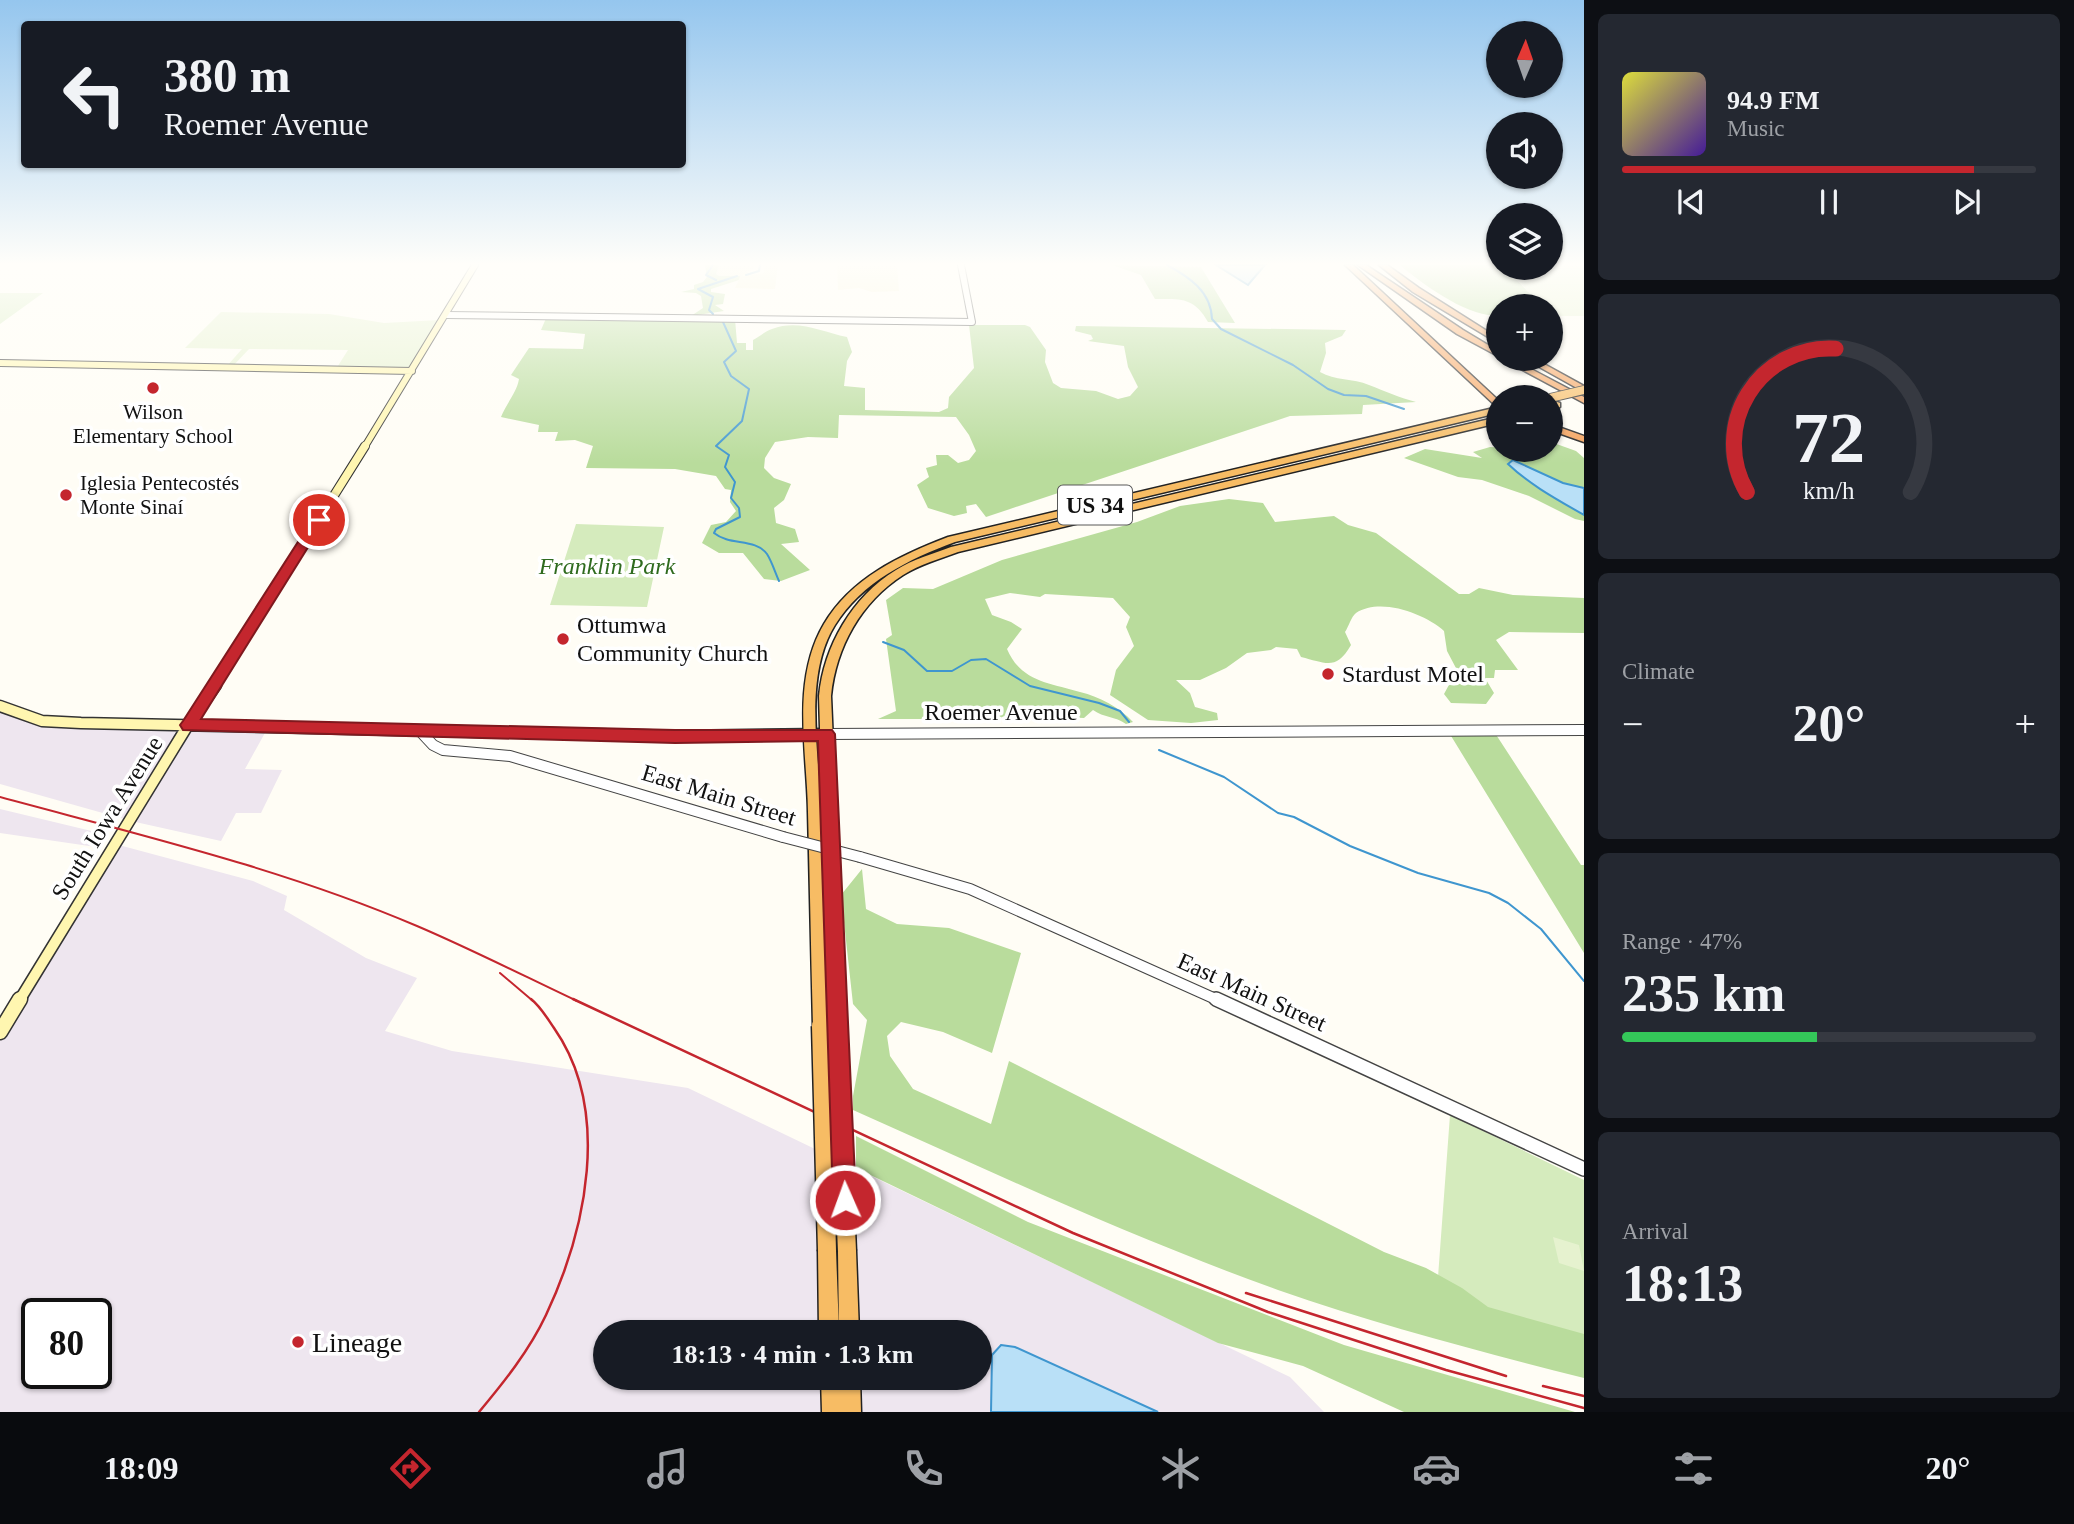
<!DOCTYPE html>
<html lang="en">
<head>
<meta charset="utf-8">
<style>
  :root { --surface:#171b24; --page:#242831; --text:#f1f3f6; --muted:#9ea1a6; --line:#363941; --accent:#c4262e }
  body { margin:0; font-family:Georgia,serif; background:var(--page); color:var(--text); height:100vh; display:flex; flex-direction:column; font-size:26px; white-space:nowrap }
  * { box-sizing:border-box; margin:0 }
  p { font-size:23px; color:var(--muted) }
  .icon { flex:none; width:38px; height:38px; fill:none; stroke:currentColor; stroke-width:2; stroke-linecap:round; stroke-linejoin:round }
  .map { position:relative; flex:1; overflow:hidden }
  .drawer { display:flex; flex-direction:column; gap:14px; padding:14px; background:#0d0f14; width:490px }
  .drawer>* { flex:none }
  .hud { position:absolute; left:21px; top:21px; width:665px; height:147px; border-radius:7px; box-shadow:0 2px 5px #0004; background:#171b24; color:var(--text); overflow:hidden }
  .needle { width:46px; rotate:2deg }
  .buttons { position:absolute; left:1486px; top:21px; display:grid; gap:14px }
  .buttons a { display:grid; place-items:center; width:77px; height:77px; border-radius:50%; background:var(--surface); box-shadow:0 2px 5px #0004; font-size:35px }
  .speed { position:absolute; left:21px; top:1298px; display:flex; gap:14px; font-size:35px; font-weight:700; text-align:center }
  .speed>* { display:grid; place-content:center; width:91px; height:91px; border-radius:50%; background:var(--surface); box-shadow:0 2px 5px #0004; line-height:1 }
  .speed .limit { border:4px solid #111; border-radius:10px; background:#fff; color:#111 }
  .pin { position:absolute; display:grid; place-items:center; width:60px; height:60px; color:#fff; margin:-30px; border:4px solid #fff; border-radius:50%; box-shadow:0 2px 7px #0007 }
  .me { position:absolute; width:77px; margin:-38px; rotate:358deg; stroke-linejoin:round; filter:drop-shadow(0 0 5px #0008) }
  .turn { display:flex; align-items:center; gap:24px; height:147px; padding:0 28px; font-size:32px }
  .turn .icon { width:91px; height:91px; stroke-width:2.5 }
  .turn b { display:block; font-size:49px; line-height:60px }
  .big { font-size:52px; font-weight:700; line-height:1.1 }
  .drawer .card { flex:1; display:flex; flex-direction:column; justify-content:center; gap:10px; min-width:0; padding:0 24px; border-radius:10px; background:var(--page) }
  .drawer .dial { align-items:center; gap:0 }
  .dial svg { height:182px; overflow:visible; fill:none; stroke:var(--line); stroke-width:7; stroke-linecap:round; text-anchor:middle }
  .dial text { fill:var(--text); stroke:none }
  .song { display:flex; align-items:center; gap:21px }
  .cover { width:84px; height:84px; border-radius:10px; background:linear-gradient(135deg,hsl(60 70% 55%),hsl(260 70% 35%)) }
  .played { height:7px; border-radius:4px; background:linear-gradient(90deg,var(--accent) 85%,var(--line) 85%) }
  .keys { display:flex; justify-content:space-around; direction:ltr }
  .heat { display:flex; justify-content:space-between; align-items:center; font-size:38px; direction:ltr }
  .charge { height:10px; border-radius:5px; background:linear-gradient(90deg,#34c759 47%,var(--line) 0) }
  .trip { position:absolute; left:593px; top:1320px; width:399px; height:70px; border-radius:35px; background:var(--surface); box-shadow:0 2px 5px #0004; font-weight:700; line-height:70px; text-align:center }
  .menu { display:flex; height:112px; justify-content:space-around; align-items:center; background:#090b0e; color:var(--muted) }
  .menu .icon { width:49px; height:49px }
  .menu .active { color:var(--accent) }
  .menu b { font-size:32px; color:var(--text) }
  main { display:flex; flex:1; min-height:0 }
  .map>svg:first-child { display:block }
</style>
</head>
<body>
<main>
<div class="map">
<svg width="1584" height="1412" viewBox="0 0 1584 1412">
  <rect width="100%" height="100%" fill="#fffdf5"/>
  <path fill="#eee6ef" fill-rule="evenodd" d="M0 708 42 726 266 731 245 769 282 770 261 813H236L221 841 131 821 0 784Z
    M0 809 104 834 96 847 0 833Z
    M115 844 253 881 287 896 284 910 366 958 417 978 385 1031 452 1051 688 1088 1290 1377 1324 1412H0V1032ZM37 1314H96V1374H37ZM606 1332H980V1377H606Z"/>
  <path fill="#f6f3d4" d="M719 265 756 267 743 276 764 273 765 265H778L775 289 735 288 739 280 719 276 716 274Z
    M837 265H897L899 291 872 292 859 288 838 290Z"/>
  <path fill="#d5ebbd" d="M0 293H43L0 324Z
    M576 524 664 527 647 607 550 605Z
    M1450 1115 1584 1180V1347L1436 1304Z"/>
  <path fill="#b9dc9c" d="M705 265H719L716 274 719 276H740L739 280 711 289V292L725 294 723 304 715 305 724 311 691 316 703 308 701 296 696 293 681 292 694 289V285L703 282 707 277Z
    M1112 265 1201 267 1235 323 1208 322C1194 297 1181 299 1155 299L1141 275Z
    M1400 265H1498V268H1505L1542 306H1498V315C1470 319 1421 283 1400 265Z
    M547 316 735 319 737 343H746V350H753V340C759 337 765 331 772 329 799 319 821 332 847 337L852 352 847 361 844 386 865 388V410L939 412 948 408 949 397 974 368 969 325H1025L1030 327 1046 350 1045 362 1053 383 1061 388 1096 391 1118 399 1130 396 1138 387 1128 367 1124 346 1088 341 1093 339 1091 335 1075 331 1076 326 1346 330 1342 336 1325 343 1326 353 1320 372C1335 381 1353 378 1369 385 1385 391 1400 398 1416 402L1363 405 1362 414 1290 416 986 517 976 504 966 506 967 513 954 516 928 508 917 485 929 477 926 468 937 465 936 455H948L958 463 969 460 976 451 969 435 956 417 839 415 838 438 808 437 775 442 765 458 764 468 774 478 791 484 784 500 774 508 776 523 795 529 799 542 781 544 810 570 781 581 764 579 743 553H719L702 543 711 525 726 522 736 511 730 502 731 490 725 489 716 476 675 469 586 468 593 446 575 440 555 441 558 432H538L539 425 501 417C506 404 517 392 519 379L511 375 529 348 583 349 585 334 541 330Z
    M1551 442 1576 451 1584 458V488L1563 483 1513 460 1509 464 1549 495 1584 515V521L1575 519 1529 496 1482 480 1458 477 1404 458 1425 449 1482 458 1473 452 1490 447 1550 450Z
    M1229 499 1263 503 1275 522 1334 516 1348 525 1376 533 1459 594H1469L1479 588 1513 595 1584 598V633L1509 632 1496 640 1518 670H1495L1494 678H1485L1494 693 1486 704 1451 703 1444 694 1457 670 1447 651 1444 631C1425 614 1381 597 1356 613 1351 617 1349 626 1345 632L1351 645C1336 671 1326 663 1301 657L1297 649 1276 647 1271 650 1247 653 1226 668 1200 680H1176L1190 693 1195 707 1217 713 1218 720 1191 723 1148 720 1110 695 1116 670 1134 646 1126 627 1130 617 1113 598 1045 594 1040 597 1010 593 985 599 992 615 1011 622 1022 629 1007 649C1021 682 1050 683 1080 692 1100 697 1119 707 1133 722L1126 724C1115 716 1104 718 1093 710L1084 718 1061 717 1043 707 1039 715 973 719H878L896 711 886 639 892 635 886 600 903 588 933 589 1002 560 1137 522 1180 506Z
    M1493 730 1581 865H1584V953L1448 731Z
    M862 869 866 909 897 924 949 928 1021 953 992 1053 943 1032 901 1022 887 1036 890 1056 913 1089 991 1124 1009 1061 1384 1252 1426 1268 1462 1288 1488 1307 1584 1334V1378C1481 1352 1379 1325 1278 1290 1133 1238 994 1173 853 1110V1096L867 1020 853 1004 841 895Z
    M856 1136 1028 1222 1344 1345 1575 1412H1404L1303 1366 1218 1343 856 1168Z"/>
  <path fill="#e6f2cf" d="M1551 265H1584V316H1551L1550 306H1542L1505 268H1550Z
    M221 312 329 314 384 323 440 320 410 368 336 369 348 350 249 349 233 366H227L242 349 185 348Z
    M1553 1237 1579 1245 1584 1271 1559 1263Z"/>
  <path fill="#b9e0f7" stroke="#3f96cf" stroke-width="2" d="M1216 265H1265L1248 285Z
    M1513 460 1563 483 1584 488V515C1558 500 1530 485 1508 464Z
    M1001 1345 1015 1347 1158 1412H991L992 1355Z"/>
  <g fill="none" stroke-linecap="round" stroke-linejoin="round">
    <path stroke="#3f96cf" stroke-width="2" d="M713 265 706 275 716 280
      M1167 265C1189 277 1211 291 1212 319L1221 329 1293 365 1328 389 1344 395 1366 396 1404 409
      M746 275 759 271 760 265
      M713 314 709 310 713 297 698 289 737 276
      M723 322 736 351 724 362 731 376 749 389 742 421 716 446 729 455 725 467 735 482 731 498 739 508 740 517 716 529 714 533C730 546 755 538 767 554 772 562 775 572 779 581
      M883 642 904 650 927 671H952L971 660 986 659 1030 686 1099 703 1120 711 1129 722
      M1159 750 1224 777 1278 813 1294 817 1350 846 1418 873 1489 893 1508 903 1541 929 1584 981"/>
    <g stroke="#444" stroke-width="8">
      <path id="tertiary-far2" d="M447 315 972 322 961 265"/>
    </g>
    <g stroke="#444" stroke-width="12">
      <path id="tertiary-far1" d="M419 730 433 745 443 750 510 756 783 837
        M826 734 1584 730
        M860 857 970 889 1220 1001"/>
    </g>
    <g stroke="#444" stroke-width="16">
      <path id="tertiary" d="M1216 999 1584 1169"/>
    </g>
    <g stroke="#333" stroke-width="8">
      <path id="secondary-far3" d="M0 363 412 371
        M364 448 475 265"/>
    </g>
    <g stroke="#333" stroke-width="10">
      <path id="secondary-far2" d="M214 687 365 446"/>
    </g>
    <g stroke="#333" stroke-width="13">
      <path id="secondary-far1" d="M0 706 42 721 81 723 675 736 826 734
        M19 1001 188 725 216 685"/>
    </g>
    <g stroke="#333" stroke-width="17">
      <path id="secondary" d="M0 1032 20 999"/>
    </g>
    <g stroke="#222" stroke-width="3">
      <path id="trunk" d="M1557 402 1560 403V407L1550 409V404Z
        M1498 407V413L955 542C909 559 862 582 835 625 802 678 820 759 822 819 824 888 827 957 829 1026L827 1032 821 1034 815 1032 813 1026C811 955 810 884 808 812 807 751 791 680 824 624 851 578 901 555 948 537Z
        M1498 417V423L958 552C940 559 920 564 903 575 861 602 836 647 831 696L845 1022 843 1028 837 1030 831 1028 829 1022 819 696C824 646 852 597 896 570 913 559 933 554 951 547Z
        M827 1242 834 1244 836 1251 839 1332H819L818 1251 820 1244Z
        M847 1242 854 1244 856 1251 859 1332H839L838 1251 840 1244Z
        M821 1377H860L861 1412H822Z"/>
    </g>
    <g stroke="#222" stroke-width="3">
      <path id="motorway" d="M1345 265H1353L1498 400V408Z
        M1358 265H1366L1463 330 1498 351V356L1457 334Z
        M1379 265H1387L1419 288 1498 338V343L1413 292Z
        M1502 359H1512L1584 397V403Z
        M1525 359H1535L1584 386V392Z
        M1550 424 1584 436V442L1550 430Z"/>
    </g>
    <use href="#tertiary-far2" stroke="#fff" stroke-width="6"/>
    <use href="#tertiary-far1" stroke="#fff" stroke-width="10"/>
    <use href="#tertiary" stroke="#fff" stroke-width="13"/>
    <use href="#secondary-far3" stroke="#fff6b0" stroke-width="6"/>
    <use href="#secondary-far2" stroke="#fff6b0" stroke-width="8"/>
    <use href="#secondary-far1" stroke="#fff6b0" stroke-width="10"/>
    <use href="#secondary" stroke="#fff6b0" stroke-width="14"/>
    <use href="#trunk" fill="#f7bc64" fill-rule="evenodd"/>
    <use href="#motorway" fill="#f5a25d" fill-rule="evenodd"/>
    <path stroke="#c4262e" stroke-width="2" d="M0 797C140 835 284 869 417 926 471 949 524 976 577 1001
      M500 973 533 1001"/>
    <path stroke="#c4262e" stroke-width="2.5" d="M573 999 1073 1233 1268 1312 1446 1370 1584 1408
      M1246 1293 1506 1376
      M1543 1386 1584 1396
      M479 1412C504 1382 529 1351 546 1315 586 1230 612 1111 554 1028 547 1018 541 1007 531 999"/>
    <g stroke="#444" stroke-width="12" stroke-linecap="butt">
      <path id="tertiary-bridge" d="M783 837 860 857"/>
    </g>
    <g stroke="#222" stroke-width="10" stroke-linecap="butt">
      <path id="trunk-bridge-far1" d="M1550 398 1584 390"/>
    </g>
    <g stroke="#222" stroke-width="21" stroke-linecap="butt">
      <path id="trunk-bridge" d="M837 1022 847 1251
        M821 1026 827 1251"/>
    </g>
    <use href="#tertiary-bridge" stroke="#fff" stroke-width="10"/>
    <use href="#trunk-bridge-far1" stroke="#f7bc64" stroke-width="8"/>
    <use href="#trunk-bridge" stroke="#f7bc64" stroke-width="18"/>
  </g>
  <linearGradient id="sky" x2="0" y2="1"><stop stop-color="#95c6ee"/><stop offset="0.57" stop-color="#fffefa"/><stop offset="1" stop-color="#fffefa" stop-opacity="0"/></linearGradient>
  <rect width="1584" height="463" fill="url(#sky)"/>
  <path fill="#c4262e" stroke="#7f191e" stroke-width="2" d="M319 516 325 520 201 719 675 730H832L835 734 856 1200 853 1209 845 1212 836 1209 833 1200 818 741 675 743 183 730 180 725 183 721 314 517Z"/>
  <g fill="#c4262e" stroke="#fff" stroke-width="2.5">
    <circle cx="153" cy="388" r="7"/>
    <circle cx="66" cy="495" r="7"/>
    <circle cx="563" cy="639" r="7"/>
    <circle cx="1328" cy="674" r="7"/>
    <circle cx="298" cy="1342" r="7"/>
  </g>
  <g text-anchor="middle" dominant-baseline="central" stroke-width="7" stroke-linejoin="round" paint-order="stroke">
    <g font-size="21" fill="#111" stroke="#fff">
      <text x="153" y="412">Wilson<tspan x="153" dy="24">Elementary School</tspan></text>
      <text x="80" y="483" text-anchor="start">Iglesia Pentecostés<tspan x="80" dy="24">Monte Sinaí</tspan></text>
    </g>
    <rect fill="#fff" stroke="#585858" stroke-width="2" x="1058" y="485.5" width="74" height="39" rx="5"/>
    <g font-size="23" font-weight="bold" fill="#111">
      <text x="1095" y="505">US 34</text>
    </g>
    <g font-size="24" font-style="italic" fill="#2f6b1f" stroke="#fff">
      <text x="607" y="566">Franklin Park</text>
    </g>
    <g font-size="24" fill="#111" stroke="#fff" text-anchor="start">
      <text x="577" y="625">Ottumwa<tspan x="577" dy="28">Community Church</tspan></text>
      <text x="1342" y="674">Stardust Motel</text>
    </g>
    <g font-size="24" fill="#111" stroke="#fff">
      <text x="1001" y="712">Roemer Avenue</text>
      <text transform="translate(719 795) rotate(17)">East Main Street</text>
      <text transform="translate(107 818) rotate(-58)">South Iowa Avenue</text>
      <text transform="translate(1252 992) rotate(24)">East Main Street</text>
    </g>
    <g font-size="28" fill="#111" stroke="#fff" text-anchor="start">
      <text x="312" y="1342">Lineage</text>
    </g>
  </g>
</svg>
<div class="buttons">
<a><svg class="needle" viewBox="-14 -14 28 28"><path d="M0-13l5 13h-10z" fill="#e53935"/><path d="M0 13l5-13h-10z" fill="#9ea1a6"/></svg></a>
<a><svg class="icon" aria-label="sound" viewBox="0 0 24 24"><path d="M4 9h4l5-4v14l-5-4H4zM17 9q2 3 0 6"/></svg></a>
<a><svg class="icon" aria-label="layers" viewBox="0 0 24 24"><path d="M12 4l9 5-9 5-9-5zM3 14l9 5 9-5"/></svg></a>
<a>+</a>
<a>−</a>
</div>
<div class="speed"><div class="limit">80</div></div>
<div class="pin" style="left:319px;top:520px;background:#d93025"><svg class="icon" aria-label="arrive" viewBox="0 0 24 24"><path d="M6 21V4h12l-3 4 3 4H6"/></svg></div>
<svg class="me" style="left:845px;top:1200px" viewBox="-20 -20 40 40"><circle r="17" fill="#c4262e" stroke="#fff" stroke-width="3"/><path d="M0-11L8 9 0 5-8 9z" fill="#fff"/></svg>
<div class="trip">18:13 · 4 min · 1.3 km</div>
<div class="hud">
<div class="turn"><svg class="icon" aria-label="left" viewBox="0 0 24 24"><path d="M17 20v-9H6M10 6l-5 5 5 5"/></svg><div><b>380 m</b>Roemer Avenue</div></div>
</div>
</div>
<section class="drawer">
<div class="card">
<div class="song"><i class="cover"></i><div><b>94.9 FM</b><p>Music</p></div></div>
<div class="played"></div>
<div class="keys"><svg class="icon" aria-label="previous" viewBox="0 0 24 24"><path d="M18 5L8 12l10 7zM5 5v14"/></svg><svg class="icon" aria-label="pause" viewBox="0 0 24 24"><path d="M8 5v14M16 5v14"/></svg><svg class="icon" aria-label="next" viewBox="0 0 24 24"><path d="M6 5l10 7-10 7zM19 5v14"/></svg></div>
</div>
<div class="card dial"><svg viewBox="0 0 100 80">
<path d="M14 69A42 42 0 1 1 86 69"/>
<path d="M14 69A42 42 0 0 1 53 6" stroke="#c4262e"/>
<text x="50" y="56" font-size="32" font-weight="700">72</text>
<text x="50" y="72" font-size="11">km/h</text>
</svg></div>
<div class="card"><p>Climate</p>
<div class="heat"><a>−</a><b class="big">20°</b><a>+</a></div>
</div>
<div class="card"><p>Range · 47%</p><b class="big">235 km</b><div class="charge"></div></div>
<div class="card"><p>Arrival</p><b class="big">18:13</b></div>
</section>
</main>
<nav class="menu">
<b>18:09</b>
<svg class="icon active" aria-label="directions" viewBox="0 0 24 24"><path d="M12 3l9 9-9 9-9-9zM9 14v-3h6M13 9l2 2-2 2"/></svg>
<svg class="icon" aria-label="music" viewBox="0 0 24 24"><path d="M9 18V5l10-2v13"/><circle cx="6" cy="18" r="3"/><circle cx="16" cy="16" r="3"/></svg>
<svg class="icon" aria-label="phone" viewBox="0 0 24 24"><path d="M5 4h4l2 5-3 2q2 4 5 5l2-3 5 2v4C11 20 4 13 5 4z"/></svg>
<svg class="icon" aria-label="climate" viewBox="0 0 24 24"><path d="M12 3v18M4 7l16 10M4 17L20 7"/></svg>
<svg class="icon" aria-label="car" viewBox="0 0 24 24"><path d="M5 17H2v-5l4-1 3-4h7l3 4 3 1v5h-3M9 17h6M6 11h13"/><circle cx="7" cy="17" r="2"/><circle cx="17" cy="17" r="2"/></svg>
<svg class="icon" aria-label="filters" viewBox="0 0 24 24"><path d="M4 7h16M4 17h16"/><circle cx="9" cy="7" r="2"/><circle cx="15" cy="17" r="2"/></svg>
<b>20°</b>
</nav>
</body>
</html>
